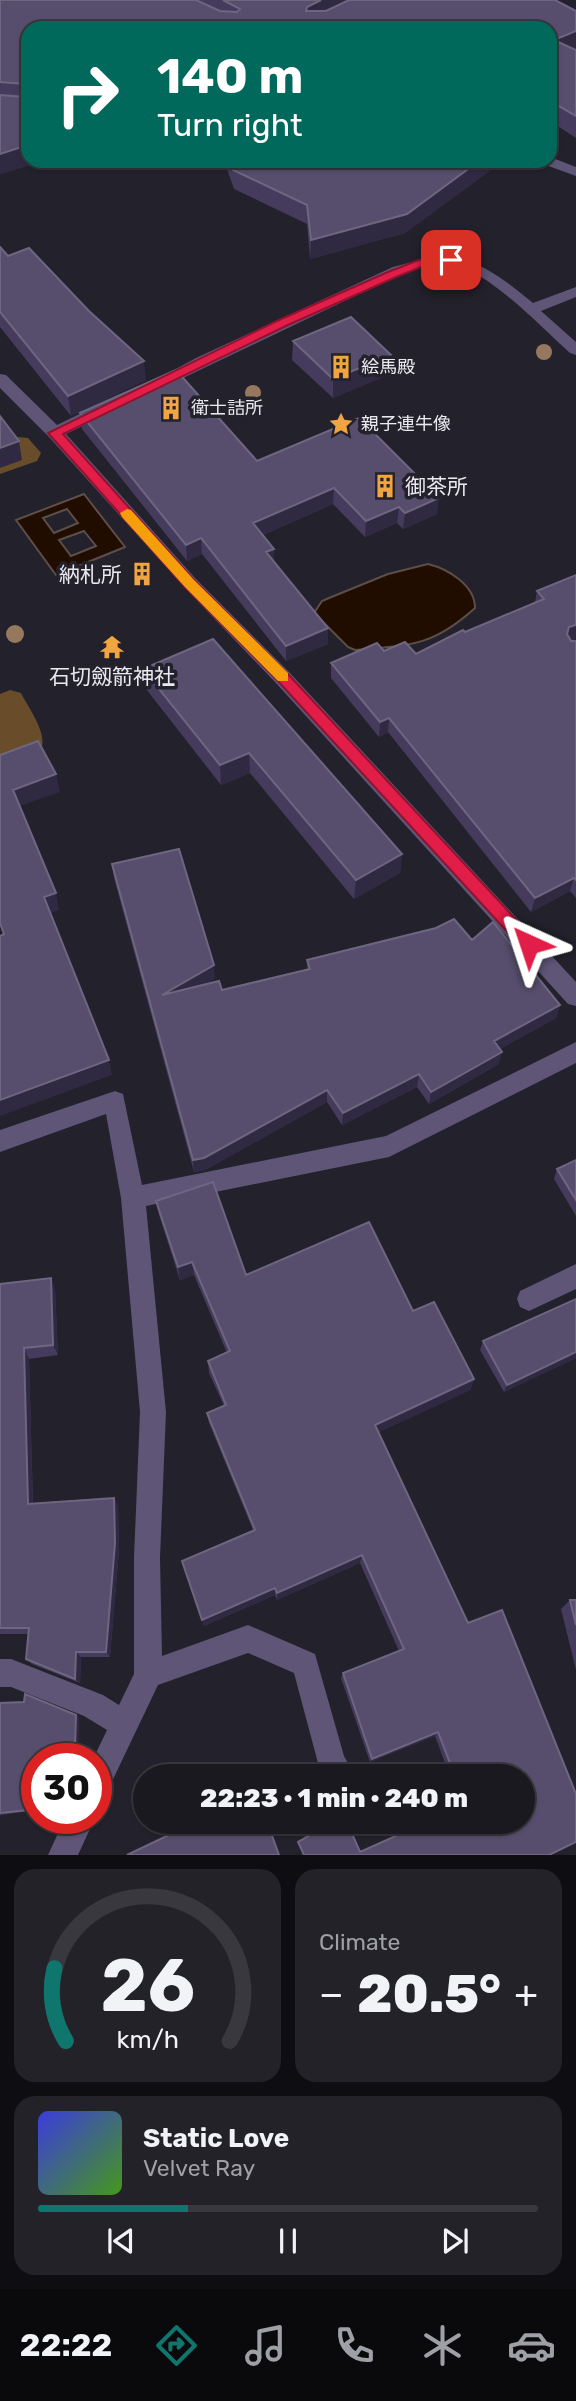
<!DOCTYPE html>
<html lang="en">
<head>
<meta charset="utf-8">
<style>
  :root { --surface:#1a1920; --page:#232229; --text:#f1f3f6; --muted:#9fa0a5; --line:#38383e; --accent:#0f766e }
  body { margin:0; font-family:Rubik,"Noto Sans JP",sans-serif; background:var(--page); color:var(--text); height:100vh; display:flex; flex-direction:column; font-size:26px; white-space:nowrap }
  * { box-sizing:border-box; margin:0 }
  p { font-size:23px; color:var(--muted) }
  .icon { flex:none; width:38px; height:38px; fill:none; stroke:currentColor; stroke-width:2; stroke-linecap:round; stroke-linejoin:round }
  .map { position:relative; height:1855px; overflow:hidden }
  .side { display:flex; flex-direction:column; gap:14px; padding:14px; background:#0e0e12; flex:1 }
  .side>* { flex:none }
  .banner { position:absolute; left:21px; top:21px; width:536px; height:147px; border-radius:21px; box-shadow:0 2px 5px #0004,0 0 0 2px var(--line); background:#00695c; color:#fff; overflow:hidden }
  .speed { position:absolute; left:21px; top:1743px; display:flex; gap:14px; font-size:35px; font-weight:700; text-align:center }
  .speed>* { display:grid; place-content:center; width:91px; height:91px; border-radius:50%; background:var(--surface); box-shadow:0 2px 5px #0004,0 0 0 2px var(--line); line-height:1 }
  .speed .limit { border:10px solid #d22; background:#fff; color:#111 }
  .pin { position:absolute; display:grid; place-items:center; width:60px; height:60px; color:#fff; margin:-30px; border-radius:14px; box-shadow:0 4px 10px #0006 }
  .me { position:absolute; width:77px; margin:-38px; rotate:318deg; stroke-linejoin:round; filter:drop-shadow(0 0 5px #0008) }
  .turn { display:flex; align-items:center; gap:24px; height:147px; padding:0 21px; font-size:32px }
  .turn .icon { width:91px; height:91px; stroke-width:2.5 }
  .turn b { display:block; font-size:49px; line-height:60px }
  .big { font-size:52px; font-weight:800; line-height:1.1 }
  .side .card { flex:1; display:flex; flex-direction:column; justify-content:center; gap:10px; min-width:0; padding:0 24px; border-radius:21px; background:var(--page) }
  .side .dial { align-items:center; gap:0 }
  .dial svg { height:182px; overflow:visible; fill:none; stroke:var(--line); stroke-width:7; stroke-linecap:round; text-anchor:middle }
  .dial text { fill:var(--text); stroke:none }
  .song { display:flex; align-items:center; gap:21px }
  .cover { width:84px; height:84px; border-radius:10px; background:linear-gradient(135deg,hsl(240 70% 55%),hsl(100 70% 35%)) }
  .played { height:7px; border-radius:4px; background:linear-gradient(90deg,var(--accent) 30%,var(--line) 30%) }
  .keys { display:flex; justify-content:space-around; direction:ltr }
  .heat { display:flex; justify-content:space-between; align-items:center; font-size:38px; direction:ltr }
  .side .tiles { flex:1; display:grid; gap:14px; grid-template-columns:1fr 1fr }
  .card:last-child { grid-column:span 2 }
  .trip { position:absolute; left:133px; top:1764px; width:402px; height:70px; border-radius:35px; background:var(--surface); box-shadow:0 2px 5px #0004,0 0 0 2px var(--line); font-weight:800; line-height:70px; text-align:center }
  .tabs { display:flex; height:112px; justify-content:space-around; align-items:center; background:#0a0a0d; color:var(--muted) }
  .tabs .icon { width:49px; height:49px }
  .tabs .current { color:var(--accent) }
  .tabs b { font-size:32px; color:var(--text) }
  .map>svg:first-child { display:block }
</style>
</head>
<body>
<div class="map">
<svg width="576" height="1855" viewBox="0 0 576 1855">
  <rect width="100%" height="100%" fill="#23212b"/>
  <path fill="#694d2b" d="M18 437 28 438 41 453 37 461 0 474V444Z
    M10 690 21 693C27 706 54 741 37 753 27 760 11 764 0 768V694Z"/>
  <path fill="#200d00" stroke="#5d4f48" stroke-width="2" fill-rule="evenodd" d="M84 494 125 547 56 575 16 520ZM67 509 78 523 54 533 43 518ZM84 531 96 546 71 556 59 540Z
    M428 564C448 569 475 585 475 608 432 647 410 645 355 650L348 647 314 613 322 601 329 598 388 574Z"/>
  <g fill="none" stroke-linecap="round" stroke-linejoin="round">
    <path fill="#5e5577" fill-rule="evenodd" d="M550 157 576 167V176L543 164 541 161H550Z
      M439 255C477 257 505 280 533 303L576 287V297L541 311 576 342V355L570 353C541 327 489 271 451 264 434 261 418 267 403 273L160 389 154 390 146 385 196 358 393 267Z
      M0 374 6 375 57 425 100 404H112L114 408 112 412 66 434 196 579 289 672 576 982V1006L568 1004 275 682 184 587 49 437 0 388Z
      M576 1042V1063L389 1157 146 1206 166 1412 160 1558 162 1656 248 1625 315 1654 344 1756 355 1776H324L318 1763 294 1673 248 1653 158 1685 106 1794 96 1798V1759H93L107 1730 84 1716 11 1687H0V1659H11L103 1695 119 1705 134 1674V1558L140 1412 121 1198 106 1114 0 1152V1130L115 1091 123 1094 142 1185 386 1136Z
      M576 1264V1289L529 1311 520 1307 517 1299 520 1291Z
      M65 1818H95L78 1855H48Z"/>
  </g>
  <g fill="#95785e">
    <circle cx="544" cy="352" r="8"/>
    <circle cx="253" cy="393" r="8"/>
    <circle cx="15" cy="634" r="9"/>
  </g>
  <path fill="#453b5c" d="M0 0H555L575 50H576V138L550 121V28H28L30 165 0 174Z
    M224 161H503L405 233 310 259 307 224 234 189Z
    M0 247 8 256 146 380 71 416 0 327Z
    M293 341 390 374 333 398 292 360Z
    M80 413 257 461 437 514 403 529 397 523 365 537 333 504 263 535 274 549V563L328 644 286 661 202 554 187 561 82 429Z
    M576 575V639L571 641H576V898L570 891 531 912 388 732 379 737 331 678V663L384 651 416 654 535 602 537 591Z
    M143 669 402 854 400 873 354 899 250 773 221 785 146 689Z
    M112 864 215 978 205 984 222 990 307 969V960L472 940 560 1005 556 1018 500 1049 499 1064 429 1104 417 1087 342 1125 327 1102 205 1170 194 1172 114 878Z
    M576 1160V1216L554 1179 557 1169Z
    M213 1182 246 1275 369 1222 413 1311 434 1302 474 1379 470 1390 379 1432 468 1623 502 1610 576 1794V1842L549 1855H303L298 1842 333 1822H347L360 1852 427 1822H523V1776H450L435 1736 370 1762 341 1678 343 1673 399 1651 360 1563 277 1600 275 1595 204 1626 182 1561 253 1530 209 1423 207 1413 224 1406 209 1373 208 1361 227 1353 194 1275 180 1280 159 1215 156 1201Z
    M0 1284 55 1289 58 1355 29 1359 33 1503 114 1498 118 1506 119 1550 110 1657H81L80 1683 32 1664 26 1659 29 1634H0Z
    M576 1299V1358L504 1392 480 1350 483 1341Z
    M570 1600H576V1670L561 1609Z
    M0 1703 76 1715 79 1717 78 1748 48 1749V1759H37V1810L0 1815Z"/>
  <path fill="#302942" d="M321 0H359L306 28 307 7Z
    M576 31V49L552 59 554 40Z
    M28 145V161H35L30 165 0 174V154Z
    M479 161H503L405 233 310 259 311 240Z
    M391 355 390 374 333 398V379Z
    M144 361 146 380 71 416 68 396Z
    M19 441 22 460 0 468V448Z
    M334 488 333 504 253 539V523Z
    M439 498 437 514 403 529 405 513Z
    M399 507 397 523 365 537 366 521Z
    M201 538 202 554 187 561 186 545Z
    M274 549V565L266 552Z
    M576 625V639L566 642 569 627Z
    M328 628V644L286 661V646Z
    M389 718 388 732 379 737 380 722Z
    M249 753 250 773 221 785 220 765Z
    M56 774 60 792 17 807 13 790Z
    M402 854 400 873 354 899 356 880Z
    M574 878 570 891 531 912 535 898Z
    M56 893 59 910 48 914 44 897Z
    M214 965 215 978 164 1008 162 995Z
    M560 1005 556 1018 491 1054 494 1041Z
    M502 1052 499 1064 429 1104 431 1092Z
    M109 1060 112 1075 0 1116V1100Z
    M419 1074 417 1087 342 1125 343 1113Z
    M327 1090V1102L205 1170 194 1172 193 1160Z
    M192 1262 194 1275 180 1280 178 1267Z
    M51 1278 55 1289 58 1355 53 1345Z
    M24 1348 29 1359 33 1512 28 1504Z
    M576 1352V1358L504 1392 507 1385Z
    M474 1379 470 1390 373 1435 375 1425Z
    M114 1498 118 1506 119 1550 110 1657 106 1652Z
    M362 1555 360 1563 277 1600V1593Z
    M275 1588V1595L204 1626 202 1620Z
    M76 1652 81 1657 80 1683 75 1679Z
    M76 1715 79 1717 78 1748 75 1746Z
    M438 1732 435 1736 370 1762 372 1759Z
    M45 1747 48 1749V1759H45Z"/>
  <path fill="#564e6c" stroke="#6e6681" stroke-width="2" d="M0 0H196L220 11 237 12 240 9 223 0H321L307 7 306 11H326L349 0H555L576 11V31L554 40 576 50V116L550 101V28H28V145L0 154V95L25 97 28 87 25 84 0 82Z
    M230 161H479L407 214 311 240 307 205 233 170Z
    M0 247 8 256 29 248 89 311 144 361 68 396 0 312Z
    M351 317 391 355 333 379 293 341Z
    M176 370 257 461 359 418 439 498 405 513 399 507 366 521 334 488 253 523 274 549 266 552 328 628 286 646 201 538 186 545 80 413Z
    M0 416 19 441 0 448Z
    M576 575V625L569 627 567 634 571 641H576V880L574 878 535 898 389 718 380 722 331 663 377 643 384 651 405 642 416 654 463 630 465 632 544 599 537 591Z
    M213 639 402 854 356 880 249 753 220 765 143 669Z
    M38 741 56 774 13 790 56 893 44 897 109 1060 0 1100V936L4 934 0 923V755Z
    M179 849 214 965 162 995 219 981 222 990 310 969 307 960 436 928 454 919 472 940 493 922 560 1005 494 1041 502 1052 431 1092 419 1074 343 1113 327 1090 204 1158 193 1160 112 864Z
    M576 1160V1200L557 1169Z
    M213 1182 246 1275 369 1222 413 1311 434 1302 474 1379 375 1425 468 1623 502 1610 576 1794V1842L549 1855H304L298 1842 333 1822H347L360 1852 427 1822H523V1776H455L438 1732 372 1759 343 1673 404 1649 362 1555 277 1593 275 1588 202 1620 182 1561 255 1530 207 1413 226 1405 208 1361 230 1351 192 1262 178 1267 156 1201Z
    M51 1278 53 1345 24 1348 28 1504 114 1498 115 1543 106 1652H76L75 1679 26 1659 29 1628H0V1284Z
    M576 1299V1352L507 1385 483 1341Z
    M570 1600H576V1625Z
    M25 1694 76 1715 75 1746 45 1747V1759H37V1809L0 1813V1703L24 1702Z
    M196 1822H267L279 1855H127Z"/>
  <path fill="#e11d48" stroke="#92132f" stroke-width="2" d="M451 257 456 260 455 262 421 267 396 277 288 325 63 434 194 580 287 673 535 940 537 944 535 949H523L277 680 185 587 48 433 279 320 388 272 419 260Z"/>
  <path fill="#f59e0b" d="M127 509 131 510 194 580 288 673V681H278L185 587 122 517 120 513Z"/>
  <defs>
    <g id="building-bare" transform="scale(1.89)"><path d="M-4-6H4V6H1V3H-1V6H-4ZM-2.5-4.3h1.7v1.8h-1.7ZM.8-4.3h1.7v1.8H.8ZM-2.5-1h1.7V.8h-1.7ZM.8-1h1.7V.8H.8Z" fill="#f1a540" stroke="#23212b" stroke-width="2.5" paint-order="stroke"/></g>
    <g id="sight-bare" transform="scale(1.89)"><path d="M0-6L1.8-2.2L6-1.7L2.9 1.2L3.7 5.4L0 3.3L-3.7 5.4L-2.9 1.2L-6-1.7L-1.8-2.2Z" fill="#f1a540" stroke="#23212b" stroke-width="2.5" paint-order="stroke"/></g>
    <g id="temple-bare" transform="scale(1.89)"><path d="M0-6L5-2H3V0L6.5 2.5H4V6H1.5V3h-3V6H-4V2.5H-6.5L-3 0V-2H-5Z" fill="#f1a540" stroke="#23212b" stroke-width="2.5" paint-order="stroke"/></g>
  </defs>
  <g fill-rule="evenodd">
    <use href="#building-bare" x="341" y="367"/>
    <use href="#building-bare" x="171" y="408"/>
    <use href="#sight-bare" x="341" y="424"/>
    <use href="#building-bare" x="385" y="486"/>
    <use href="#building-bare" x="142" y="574"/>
    <use href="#temple-bare" x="112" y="647"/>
  </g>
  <g text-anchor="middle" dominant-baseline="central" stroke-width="7" stroke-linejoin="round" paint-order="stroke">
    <g font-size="18" fill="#ebe9f0" stroke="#23212b" text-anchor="start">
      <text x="361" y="367">絵馬殿</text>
      <text x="191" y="408">衛士詰所</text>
      <text x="361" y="424">親子連牛像</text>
    </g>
    <g font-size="21" fill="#ebe9f0" stroke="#23212b" text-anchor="start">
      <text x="405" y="486">御茶所</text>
      <text x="122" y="574" text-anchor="end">納札所</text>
      <text x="112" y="676" text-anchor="middle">石切劔箭神社</text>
    </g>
  </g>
</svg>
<div class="speed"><div class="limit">30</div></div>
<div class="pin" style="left:451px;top:260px;background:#d93025"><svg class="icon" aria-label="arrive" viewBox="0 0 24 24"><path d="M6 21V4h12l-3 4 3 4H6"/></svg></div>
<svg class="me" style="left:529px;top:944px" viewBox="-20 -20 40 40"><path d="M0-17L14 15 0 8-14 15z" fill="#e11d48" stroke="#fff" stroke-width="4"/></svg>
<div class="trip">22:23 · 1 min · 240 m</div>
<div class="banner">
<div class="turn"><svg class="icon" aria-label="right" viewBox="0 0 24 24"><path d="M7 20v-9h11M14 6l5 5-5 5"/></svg><div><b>140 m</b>Turn right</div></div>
</div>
</div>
<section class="side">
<div class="tiles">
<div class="card dial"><svg viewBox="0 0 100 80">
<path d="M14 69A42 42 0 1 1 86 69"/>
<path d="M14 69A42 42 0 0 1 9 37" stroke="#0f766e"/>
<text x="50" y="56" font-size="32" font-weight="700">26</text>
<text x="50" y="72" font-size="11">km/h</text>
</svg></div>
<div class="card"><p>Climate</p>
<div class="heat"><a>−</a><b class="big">20.5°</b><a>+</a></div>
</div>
<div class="card">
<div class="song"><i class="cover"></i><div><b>Static Love</b><p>Velvet Ray</p></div></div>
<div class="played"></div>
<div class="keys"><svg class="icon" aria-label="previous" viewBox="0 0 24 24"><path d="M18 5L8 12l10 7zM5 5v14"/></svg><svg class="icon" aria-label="pause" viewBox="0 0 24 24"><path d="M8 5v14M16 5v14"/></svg><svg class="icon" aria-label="next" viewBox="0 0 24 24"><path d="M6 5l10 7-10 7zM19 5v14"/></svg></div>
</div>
</div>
</section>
<nav class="tabs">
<b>22:22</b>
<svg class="icon current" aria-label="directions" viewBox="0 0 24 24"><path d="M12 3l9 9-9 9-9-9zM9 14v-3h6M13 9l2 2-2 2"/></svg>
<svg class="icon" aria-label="music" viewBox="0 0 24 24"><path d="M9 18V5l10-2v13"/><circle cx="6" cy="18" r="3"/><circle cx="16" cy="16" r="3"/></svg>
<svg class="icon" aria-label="phone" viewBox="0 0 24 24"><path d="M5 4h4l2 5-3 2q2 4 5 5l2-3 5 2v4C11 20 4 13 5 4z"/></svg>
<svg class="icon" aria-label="climate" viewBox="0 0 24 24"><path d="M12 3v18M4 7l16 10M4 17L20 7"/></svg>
<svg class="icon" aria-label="car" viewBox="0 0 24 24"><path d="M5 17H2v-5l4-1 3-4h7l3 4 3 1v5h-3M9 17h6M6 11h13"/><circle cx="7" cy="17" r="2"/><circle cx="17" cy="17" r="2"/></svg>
</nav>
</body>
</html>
